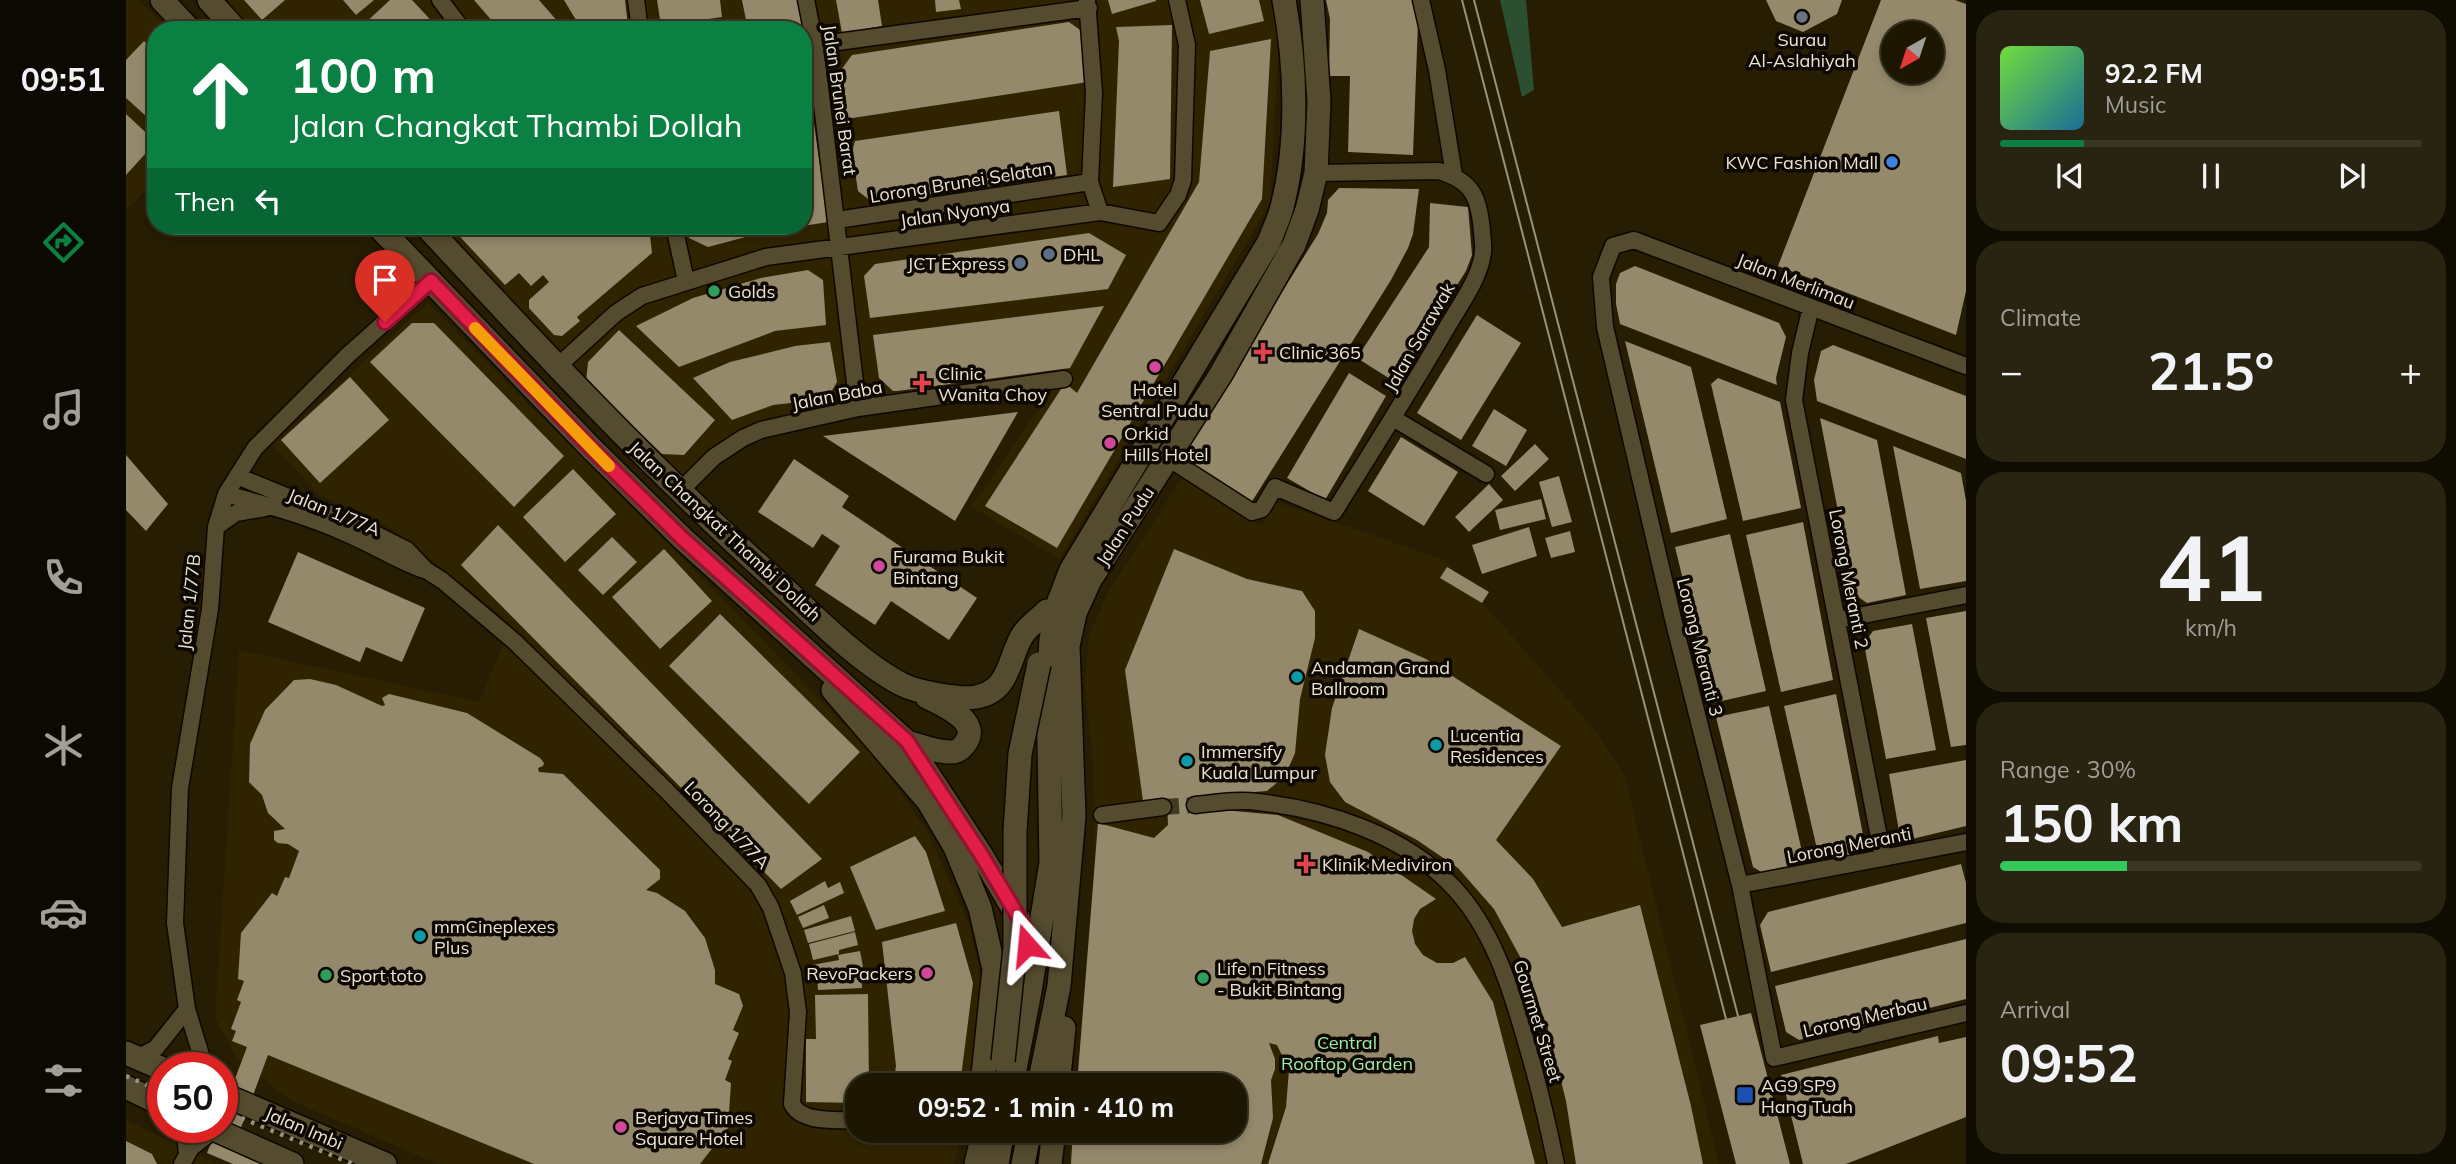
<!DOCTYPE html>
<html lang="en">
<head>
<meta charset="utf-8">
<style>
  :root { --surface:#1c1602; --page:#292311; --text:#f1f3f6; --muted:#a09f99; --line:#3a3524; --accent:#0b8043 }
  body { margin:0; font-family:Mulish,sans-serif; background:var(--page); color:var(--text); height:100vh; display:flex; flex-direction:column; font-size:26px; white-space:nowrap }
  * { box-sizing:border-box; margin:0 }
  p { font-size:23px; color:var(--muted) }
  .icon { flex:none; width:38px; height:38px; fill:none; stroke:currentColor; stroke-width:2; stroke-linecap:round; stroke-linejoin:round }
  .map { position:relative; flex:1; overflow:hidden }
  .drawer { display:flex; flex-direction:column; gap:10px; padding:10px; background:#0f0c01; width:490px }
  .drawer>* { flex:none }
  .banner { position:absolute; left:21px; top:21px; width:665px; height:214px; border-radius:28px; box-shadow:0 4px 10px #0003,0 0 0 2px var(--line); background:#0b8043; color:#fff; overflow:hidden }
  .needle { width:46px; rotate:219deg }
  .fabs { position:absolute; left:1755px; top:21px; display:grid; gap:14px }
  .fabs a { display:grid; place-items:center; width:63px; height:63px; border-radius:50%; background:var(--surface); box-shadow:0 4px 10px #0003,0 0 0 2px var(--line); font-size:35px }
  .speed { position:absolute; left:21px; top:1052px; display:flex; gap:14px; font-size:35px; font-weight:700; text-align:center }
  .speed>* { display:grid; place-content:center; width:91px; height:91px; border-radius:50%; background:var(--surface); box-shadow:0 4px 10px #0003,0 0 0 2px var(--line); line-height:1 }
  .speed .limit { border:10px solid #d22; background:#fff; color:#111 }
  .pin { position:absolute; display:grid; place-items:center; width:60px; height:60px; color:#fff; margin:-72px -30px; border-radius:50% 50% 50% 0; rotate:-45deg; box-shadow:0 0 7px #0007 }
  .pin .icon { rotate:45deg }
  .me { position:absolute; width:77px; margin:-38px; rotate:342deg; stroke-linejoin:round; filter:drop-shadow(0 0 5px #0008) }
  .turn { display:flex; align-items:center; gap:24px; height:147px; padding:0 28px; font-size:32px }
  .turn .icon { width:91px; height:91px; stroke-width:2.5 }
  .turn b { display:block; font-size:49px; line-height:60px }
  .then { display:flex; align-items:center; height:66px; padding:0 28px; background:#0003; gap:14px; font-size:26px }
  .big { font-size:52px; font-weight:700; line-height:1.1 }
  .drawer .tile { flex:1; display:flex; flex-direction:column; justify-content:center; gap:10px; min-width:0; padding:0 24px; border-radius:28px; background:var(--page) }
  .drawer .dial { align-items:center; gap:0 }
  .dial b { font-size:91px; line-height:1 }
  .song { display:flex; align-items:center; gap:21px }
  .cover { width:84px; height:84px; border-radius:10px; background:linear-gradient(135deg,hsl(100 70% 55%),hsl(200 70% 35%)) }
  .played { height:7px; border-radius:4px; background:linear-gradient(90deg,var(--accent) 20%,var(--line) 20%) }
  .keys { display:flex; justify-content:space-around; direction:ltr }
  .heat { display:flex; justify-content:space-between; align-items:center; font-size:38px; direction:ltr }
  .charge { height:10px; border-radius:5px; background:linear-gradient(90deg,#34c759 30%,var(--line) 0) }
  .trip { position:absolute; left:719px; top:1073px; width:402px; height:70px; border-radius:28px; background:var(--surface); box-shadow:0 4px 10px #0003,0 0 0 2px var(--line); font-weight:700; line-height:70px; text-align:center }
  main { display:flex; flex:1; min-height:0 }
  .tabs { display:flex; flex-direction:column; width:126px; justify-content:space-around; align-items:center; background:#0b0901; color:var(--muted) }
  .tabs .icon { width:49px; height:49px }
  .tabs .on { color:var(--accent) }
  .tabs b { font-size:32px; color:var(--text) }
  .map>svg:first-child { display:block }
</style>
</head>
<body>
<main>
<nav class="tabs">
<b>09:51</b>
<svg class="icon on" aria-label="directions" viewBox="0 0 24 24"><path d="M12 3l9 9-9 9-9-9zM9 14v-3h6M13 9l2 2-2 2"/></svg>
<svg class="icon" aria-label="music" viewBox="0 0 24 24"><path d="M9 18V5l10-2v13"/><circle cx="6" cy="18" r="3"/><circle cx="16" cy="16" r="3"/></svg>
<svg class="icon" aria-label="phone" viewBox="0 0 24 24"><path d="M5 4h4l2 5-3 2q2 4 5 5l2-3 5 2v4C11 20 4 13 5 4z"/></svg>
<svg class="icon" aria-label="climate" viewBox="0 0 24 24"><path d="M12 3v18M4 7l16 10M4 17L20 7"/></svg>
<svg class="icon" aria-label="car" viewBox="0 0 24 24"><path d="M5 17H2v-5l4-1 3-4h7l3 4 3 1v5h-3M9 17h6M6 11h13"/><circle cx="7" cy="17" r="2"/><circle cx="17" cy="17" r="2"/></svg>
<svg class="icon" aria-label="filters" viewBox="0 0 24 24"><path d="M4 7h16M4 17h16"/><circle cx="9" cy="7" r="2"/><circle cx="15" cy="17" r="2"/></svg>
</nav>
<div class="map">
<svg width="1840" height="1164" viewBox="0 0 1840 1164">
  <rect width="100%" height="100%" fill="#261d02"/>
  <path fill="#302400" d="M0 0H12L43 30H30V180L0 210Z
    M100 0H1146L1153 37 1144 203 934 559 845 507 936 375 632 424 555 481 313 226H677V30H122Z
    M302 303 596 598 752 759 802 833 843 925 856 983 842 1085H732V1130L836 1131 828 1164H312L164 1100 111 1058 89 1018 113 650 353 702 386 624 266 529 191 493 147 445Z
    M1056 478 1136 527 1150 502 1319 560 1473 735 1499 777 1593 1164H943L946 1131 1110 1130V1085H951L970 892 967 762 959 686 963 636 983 590Z
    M0 1120 68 1153 93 1164H0Z"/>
  <path fill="#2c4f31" d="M1374 0H1400L1408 90 1396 97Z"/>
  <path fill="#94896b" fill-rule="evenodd" d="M118 0H159L136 20Z
    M217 0H248L230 15Z
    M264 0H286L314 30H243L238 24Z
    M348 0H413L439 30H374Z
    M438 0H499L502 26 456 30Z
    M531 0H594L596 17 535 26Z
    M616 0H671L676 26 672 30H622Z
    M710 0H752L756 26 716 33Z
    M809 0H833L835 9 810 12Z
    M982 0H1030V1L986 14Z
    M1074 0H1133L1138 21 1083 34Z
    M1200 0H1287L1292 22 1287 155 1222 152 1224 76H1203L1204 19Z
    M1640 0H1716L1711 14 1677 32 1650 21Z
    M1755 0H1829L1840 4V291L1830 335 1652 266ZM1768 33H1806V72H1768Z
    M943 22 957 32 962 82 720 119 715 70 726 55Z
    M1046 25 1044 179 987 187 993 41 990 27Z
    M1145 39 1136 199 931 548 859 506 939 383 951 393 1073 182 1084 51Z
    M18 41 30 52V125L0 98V60Z
    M677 66 680 68 702 222 677 226Z
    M933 111 941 175 746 202 732 191 726 152 729 141Z
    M0 114 30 142 0 175Z
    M1213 188 1293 189 1287 234 1282 248 1265 280 1125 503 1053 458 1192 234 1201 213 1202 200Z
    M1304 203 1342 207 1346 255 1340 271 1269 382 1231 358 1303 247Z
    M324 226H516L524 235 526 253 451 317 454 321 436 336 428 335 403 308V300L423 282 417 275 405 286 393 273 379 285Z
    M561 226H630L631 234 582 247 563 238Z
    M963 233 1000 255 982 289 744 318 738 276 749 264Z
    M1509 266 1653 323 1660 337 1650 378 1651 385 1494 324 1490 304V284L1494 273Z
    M682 270 697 280 700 325 649 331 553 367 510 326 567 298 635 278Z
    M978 306 944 368 771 391H767L753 378 747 335Z
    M1351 315 1395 343 1335 440 1291 413Z
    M286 323H308L438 456 388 507 244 362Z
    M493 330 589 420 558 455 536 454 460 382 462 362Z
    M1499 341 1565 367 1601 519 1545 533Z
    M704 342 711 382 701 399 647 405 606 420 567 378 604 362 633 355 669 346Z
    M1707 345 1840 396V459L1691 401 1688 380 1695 351Z
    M1223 373 1260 396 1199 500 1161 478Z
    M224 377 263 420 194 483 155 440Z
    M1592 378 1654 402 1675 508 1617 521 1585 384Z
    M1368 409 1401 430 1380 466 1346 446Z
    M892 412 829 521 697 436Z
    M1694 418 1751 440 1780 595 1741 603 1728 594Z
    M1275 437 1332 472 1298 526 1242 491Z
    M1409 444 1423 459 1389 491 1375 476Z
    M1767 446 1835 473 1840 501V581L1794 589Z
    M0 455 42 504 20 531 0 510Z
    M668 459 723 496 716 507 851 598 823 640 765 601 749 625 689 585 714 546 696 534 687 548 632 512Z
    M447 469 490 514 439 562 397 517Z
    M1433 476 1446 522 1426 527 1413 482Z
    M1363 484 1377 500 1343 532 1329 517Z
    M1415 499 1420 519 1374 530 1369 510Z
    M1677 522 1707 680 1655 692 1620 535Z
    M372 525 696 859 655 889 335 565Z
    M1403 527 1411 556 1356 574 1346 545Z
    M1444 531 1449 552 1425 558 1419 538Z
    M1604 534 1640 691 1587 703 1549 547Z
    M486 537 511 562 477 595 452 570Z
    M538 549 586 601 534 649 486 597Z
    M1048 549 1121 579 1176 591 1189 611V638L1174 699 1169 753 1159 776 1141 791 1065 797 1066 807 1152 815 1242 852 1310 899 1294 909 1288 919 1286 931 1289 944 1297 955 1311 963H1327L1339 957 1367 1002 1409 1164H1142L1160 1107 1163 1070 1151 1045 1143 1043 1149 1059V1069L1145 1080 1147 1118 1135 1164H945L947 1130H1110V1085H951L972 823 1028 838 1042 825 1041 800 1017 801 999 670Z
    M172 552 299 608 276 662 240 647 234 662 142 622Z
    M1321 567 1363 592 1356 603 1314 578Z
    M1840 611V745L1825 747 1800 618Z
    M594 614 734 752 683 804 543 666Z
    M1786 624 1810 750 1760 759 1738 644 1747 631Z
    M1233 629 1300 659 1435 746 1370 840 1407 879 1436 927 1514 905 1565 1106 1577 1164H1450L1440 1101 1422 1029 1398 964 1368 909 1332 868 1291 840 1219 802 1204 782 1199 755 1206 708Z
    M184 679 210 685 256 706 259 705 256 698 263 694 341 713 414 758 418 763 417 766 412 768 413 772 437 774 534 870V879L520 890 531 893 559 911 579 938 589 970V984L613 994 617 1006 607 1030 613 1033 602 1059 606 1061 599 1080 605 1083 602 1128 574 1164H408L142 1055 107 1149 143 1164H107L81 1153 91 1127H96V1113L121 1047 106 1041 110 1031 105 1029 115 1002 111 1000 118 981 112 979 115 933 146 893 151 896 159 877 163 878 173 851 162 844 152 843 148 840V831L159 829 142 813 136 795 123 782 124 744 139 710 168 680Z
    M1710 694 1738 840 1729 854 1694 862 1658 706Z
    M1643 706 1679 865 1640 875 1627 867 1590 717Z
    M1840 760V826L1786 839 1773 831 1763 774Z
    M789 836 800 852 819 911 750 930 724 867Z
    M1835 864 1840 883V923L1645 972 1634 925 1642 912Z
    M699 881 702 888 714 882 718 893 671 915 664 901Z
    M698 905 703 918 677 928 672 917Z
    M725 916 729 931 682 943 678 930Z
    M830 923 847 983 834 1085H767L770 1066 756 942Z
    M729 932 732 945 713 950V954L687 960 683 944Z
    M1840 939V999L1673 1040 1660 1032 1649 986Z
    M734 951 737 967 700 974 735 969 736 988 692 990 691 976H689L686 965 713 960 712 955Z
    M742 994 743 1085H732V1103L680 1102V1039H690L689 995Z
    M1625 1013 1664 1164H1610L1574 1025Z
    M1812 1036 1813 1043 1840 1037V1117L1720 1164H1677L1655 1075Z
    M0 1141 26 1154 31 1164H0Z"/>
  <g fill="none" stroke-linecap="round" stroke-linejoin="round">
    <path stroke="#433b21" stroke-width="16" stroke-dasharray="16 8" stroke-linecap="butt" d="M1037 807 1069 805"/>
    <g stroke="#0f0700" stroke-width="19">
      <path id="street" d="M314 0 337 30
        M510 0 514 30
        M680 0 689 45 732 408
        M961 0 968 93 964 182 974 212
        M1295 0 1311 70 1328 175
        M689 45 963 8
        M711 220 964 182
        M548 226 560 281
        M1685 307 1674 353 1668 400 1757 858
        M1840 366 1508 240 1487 246 1475 277 1479 327 1548 623 1614 885 1648 1058 1840 1013
        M431 367 490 313 516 296 640 257 974 212 1033 223 1052 195 1057 180 1061 45 1051 0
        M1267 418 1360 474
        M1042 458 1126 512 1136 509 1149 487 1208 512C1246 451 1284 391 1320 329 1333 306 1354 279 1357 252 1358 245 1356 237 1356 231 1353 198 1347 181 1313 171L1190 173
        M111 476 233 526 281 550 300 570 317 581 389 642 540 790 632 885 645 908 667 973 672 1012 666 1104C676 1124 711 1119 732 1121
        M553 492 588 457 617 438 635 430 732 408 938 379
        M100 494C140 505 181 516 219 533 246 544 270 560 298 570
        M90 527 110 513 139 508
        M1711 620 1840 595
        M1069 805C1089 803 1112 799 1132 802 1202 810 1279 835 1328 888 1366 929 1383 983 1398 1035 1411 1078 1421 1120 1430 1164
        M976 815 1037 807
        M1614 885 1840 842
        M11 1058 30 1048 61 1009
        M79 1068 61 1009 49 923 54 788 84 609 90 527 100 494 129 448 222 355 305 281
        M58 1127 61 1154
        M56 1164 65 1148 88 1130"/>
    </g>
    <g stroke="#0f0700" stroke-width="26">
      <path id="secondary" d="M36 0 64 30
        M83 0 110 30
        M252 226 464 447 556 538 781 742 856 856 892 917
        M300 226C412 347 524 467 646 577 683 611 733 663 777 685 791 692 834 700 850 697 886 691 882 655 898 633 904 625 914 618 921 611
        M707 690 802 801 829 847 854 908 868 969 856 1085
        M781 742C795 746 810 752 824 752 831 752 834 750 838 745 858 722 817 705 801 697
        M0 1053 37 1069
        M886 1085 904 991 925 862 922 689 925 639 933 601 945 570 1143 242C1147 231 1153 219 1156 207 1173 141 1170 66 1158 0
        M913 1085 933 986 948 816 942 646 949 613 964 580 1095 374 1168 245 1181 210 1190 173 1193 102 1186 0
        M932 1085 938 1028
        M0 1087 37 1105
        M96 1094 259 1164
        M83 1127 166 1164
        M850 1164 858 1130
        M871 1164 877 1130
        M897 1164 904 1130
        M924 1164 928 1130"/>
    </g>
    <use href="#street" stroke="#554b2f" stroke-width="16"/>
    <use href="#secondary" stroke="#554b2f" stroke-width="23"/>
    <path stroke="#98917c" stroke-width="2" d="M1336 0 1600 1019
      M1348 0 1612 1016"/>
    <path stroke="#98917c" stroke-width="4.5" stroke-dasharray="3.5 7" stroke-linecap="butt" d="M0 1076 37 1092
      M96 1110 227 1164"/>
    <g stroke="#0f0700" stroke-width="26" stroke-linecap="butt">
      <path id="secondary-bridge" d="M877 1061 889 948V832L894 754 913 664"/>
    </g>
    <use href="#secondary-bridge" stroke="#554b2f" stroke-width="23"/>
  </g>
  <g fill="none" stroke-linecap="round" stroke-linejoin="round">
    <g stroke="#92132f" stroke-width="18">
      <path id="route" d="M259 322 305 281 464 447 556 538 781 741 856 856 898 926 901 945"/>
    </g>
    <use href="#route" stroke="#e11d48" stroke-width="12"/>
    <path stroke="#f59e0b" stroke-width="12" d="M349 328 483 466"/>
  </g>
  <circle fill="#6b7280" stroke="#0c0801" stroke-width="2.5" cx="1676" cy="17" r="7"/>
  <circle fill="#3f7fe0" stroke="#0c0801" stroke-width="2.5" cx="1766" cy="162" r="7"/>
  <g fill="#5c6f8a" stroke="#0c0801" stroke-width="2.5">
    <circle cx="923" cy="254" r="7"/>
    <circle cx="894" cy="263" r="7"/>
  </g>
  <g fill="#2e9e5b" stroke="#0c0801" stroke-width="2.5">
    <circle cx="588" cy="291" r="7"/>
    <circle cx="200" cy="975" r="7"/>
    <circle cx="1077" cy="978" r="7"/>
  </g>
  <g fill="#e0444e" stroke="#0c0801" stroke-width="2.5">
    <path d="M1133.5 341.5h7v7h7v7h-7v7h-7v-7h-7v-7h7z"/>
    <path d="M792.5 372.5h7v7h7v7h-7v7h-7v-7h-7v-7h7z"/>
    <path d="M1176.5 853.5h7v7h7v7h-7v7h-7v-7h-7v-7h7z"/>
  </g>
  <g fill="#d1479c" stroke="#0c0801" stroke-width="2.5">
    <circle cx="1029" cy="367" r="7"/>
    <circle cx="984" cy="443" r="7"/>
    <circle cx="753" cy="566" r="7"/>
    <circle cx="801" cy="973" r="7"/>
    <circle cx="495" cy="1127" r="7"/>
  </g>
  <g fill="#0f9aa8" stroke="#0c0801" stroke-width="2.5">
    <circle cx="1171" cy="677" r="7"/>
    <circle cx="1310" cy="745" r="7"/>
    <circle cx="1061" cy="761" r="7"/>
    <circle cx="294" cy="936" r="7"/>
  </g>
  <rect fill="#1a4fb4" stroke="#0c0801" stroke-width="2.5" x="1610" y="1086" width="18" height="18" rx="3.5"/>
  <g text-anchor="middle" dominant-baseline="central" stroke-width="7" stroke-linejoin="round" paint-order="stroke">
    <g font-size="18" fill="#e9e4d3" stroke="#0c0801" text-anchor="start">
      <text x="1676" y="39" text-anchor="middle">Surau<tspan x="1676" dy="21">Al-Aslahiyah</tspan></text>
      <text x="1752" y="162" text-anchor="end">KWC Fashion Mall</text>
      <text x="937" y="254">DHL</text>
      <text x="880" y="263" text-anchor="end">JCT Express</text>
      <text x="602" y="291">Golds</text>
      <text x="1153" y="352">Clinic 365</text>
      <text x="812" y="373">Clinic<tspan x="812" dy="21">Wanita Choy</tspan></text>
      <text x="1029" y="389" text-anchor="middle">Hotel<tspan x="1029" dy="21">Sentral Pudu</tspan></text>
      <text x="998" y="433">Orkid<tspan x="998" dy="21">Hills Hotel</tspan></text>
      <text x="767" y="556">Furama Bukit<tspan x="767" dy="21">Bintang</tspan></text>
      <text x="1185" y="667">Andaman Grand<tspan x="1185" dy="21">Ballroom</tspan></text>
      <text x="1324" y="735">Lucentia<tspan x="1324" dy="21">Residences</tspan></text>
      <text x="1075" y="751">Immersify<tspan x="1075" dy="21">Kuala Lumpur</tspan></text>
      <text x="1196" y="864">Klinik Mediviron</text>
      <text x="308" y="926">mmCineplexes<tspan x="308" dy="21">Plus</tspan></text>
      <text x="1091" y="968">Life n Fitness<tspan x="1091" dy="21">- Bukit Bintang</tspan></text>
      <text x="787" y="973" text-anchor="end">RevoPackers</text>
      <text x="214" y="975">Sport toto</text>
      <text x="1635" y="1085">AG9 SP9<tspan x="1635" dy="21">Hang Tuah</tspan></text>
      <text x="509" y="1117">Berjaya Times<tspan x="509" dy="21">Square Hotel</tspan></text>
    </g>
    <g font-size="18" fill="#e9e4d3" stroke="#0c0801">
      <text transform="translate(714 100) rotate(82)">Jalan Brunei Barat</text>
      <text transform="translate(835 182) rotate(-9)">Lorong Brunei Selatan</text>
      <text transform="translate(829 213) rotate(-8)">Jalan Nyonya</text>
      <text transform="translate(1670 281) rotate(21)">Jalan Merlimau</text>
      <text transform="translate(1293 337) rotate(-60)">Jalan Sarawak</text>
      <text transform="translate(711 395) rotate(-11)">Jalan Baba</text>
      <text transform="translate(208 512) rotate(22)">Jalan 1/77A</text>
      <text transform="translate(999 526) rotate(-57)">Jalan Pudu</text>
      <text transform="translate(599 531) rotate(43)">Jalan Changkat Thambi Dollah</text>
      <text transform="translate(1723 579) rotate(79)">Lorong Meranti 2</text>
      <text transform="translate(63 602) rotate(-84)">Jalan 1/77B</text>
      <text transform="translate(1574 647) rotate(76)">Lorong Meranti 3</text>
      <text transform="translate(601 825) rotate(46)">Lorong 1/77A</text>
      <text transform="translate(1723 845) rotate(-11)">Lorong Meranti</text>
      <text transform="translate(1739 1017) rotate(-13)">Lorong Merbau</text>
      <text transform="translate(1412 1021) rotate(73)">Gourmet Street</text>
      <text transform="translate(178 1128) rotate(23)">Jalan Imbi</text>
    </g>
    <g font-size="18" fill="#9feca9" stroke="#0c0801">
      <text x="1221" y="1042">Central<tspan x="1221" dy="21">Rooftop Garden</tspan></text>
    </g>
  </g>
</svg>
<div class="fabs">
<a><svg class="needle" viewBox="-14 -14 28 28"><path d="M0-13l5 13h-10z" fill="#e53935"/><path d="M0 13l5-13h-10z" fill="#a09f99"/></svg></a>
</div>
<div class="speed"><div class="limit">50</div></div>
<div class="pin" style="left:259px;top:322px;background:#d93025"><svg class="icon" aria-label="arrive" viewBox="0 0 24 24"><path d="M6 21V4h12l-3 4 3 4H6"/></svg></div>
<svg class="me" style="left:901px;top:945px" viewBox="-20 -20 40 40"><path d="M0-17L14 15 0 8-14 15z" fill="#e11d48" stroke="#fff" stroke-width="4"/></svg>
<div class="trip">09:52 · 1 min · 410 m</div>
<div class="banner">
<div class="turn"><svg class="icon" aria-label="ahead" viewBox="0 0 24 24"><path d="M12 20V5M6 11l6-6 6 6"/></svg><div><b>100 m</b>Jalan Changkat Thambi Dollah</div></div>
<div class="then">Then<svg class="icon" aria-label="left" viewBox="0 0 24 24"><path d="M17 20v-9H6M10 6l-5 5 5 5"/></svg></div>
</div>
</div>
<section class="drawer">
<div class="tile">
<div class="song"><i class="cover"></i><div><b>92.2 FM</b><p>Music</p></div></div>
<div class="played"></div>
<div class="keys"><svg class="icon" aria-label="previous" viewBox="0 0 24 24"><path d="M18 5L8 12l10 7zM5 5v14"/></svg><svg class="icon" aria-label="pause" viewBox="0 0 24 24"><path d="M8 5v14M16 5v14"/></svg><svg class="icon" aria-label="next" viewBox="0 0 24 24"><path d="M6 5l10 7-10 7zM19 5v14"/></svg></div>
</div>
<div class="tile"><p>Climate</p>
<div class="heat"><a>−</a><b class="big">21.5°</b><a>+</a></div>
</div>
<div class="tile dial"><b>41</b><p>km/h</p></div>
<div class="tile"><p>Range · 30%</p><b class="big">150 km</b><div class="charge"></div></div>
<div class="tile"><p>Arrival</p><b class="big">09:52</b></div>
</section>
</main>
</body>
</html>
